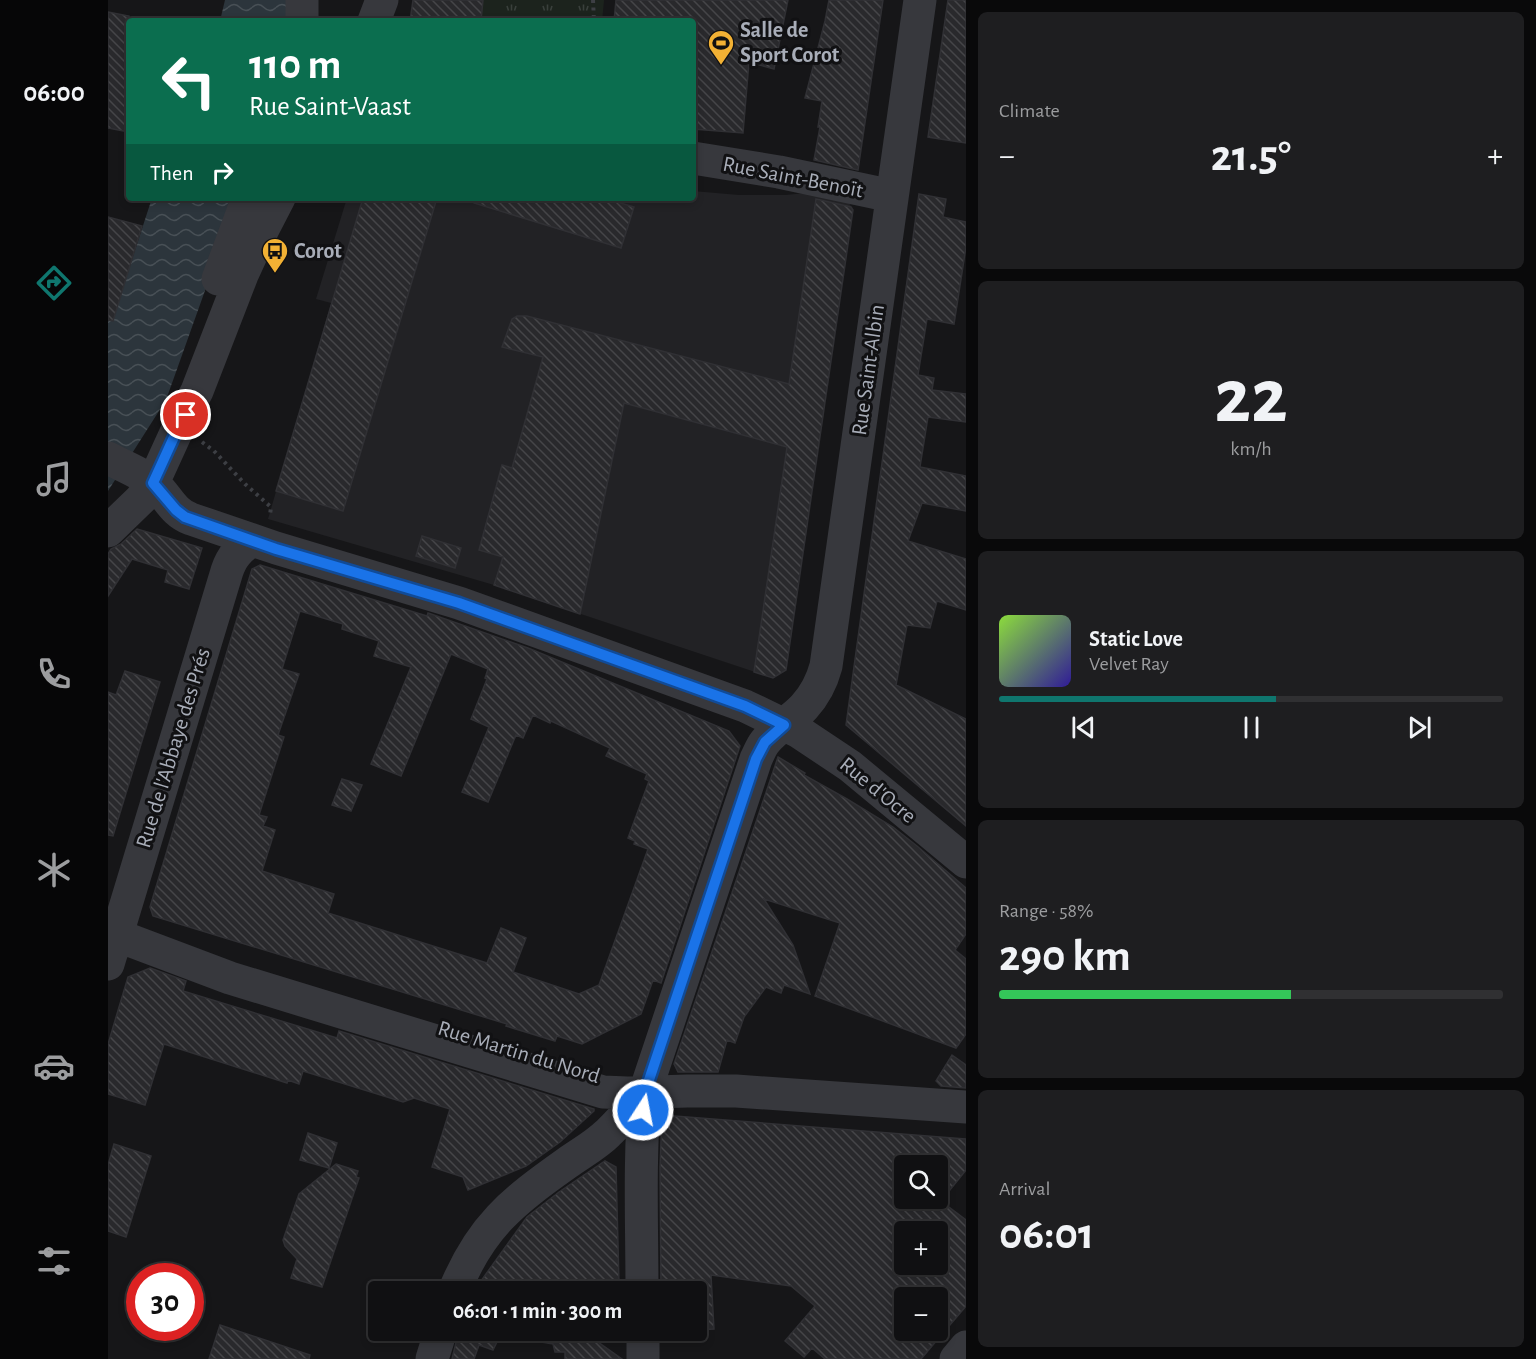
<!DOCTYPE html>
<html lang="en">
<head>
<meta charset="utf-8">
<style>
  :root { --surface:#101012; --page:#1e1e20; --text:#f1f3f6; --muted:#9c9d9f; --line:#303032; --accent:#0f766e }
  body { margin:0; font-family:"Alegreya Sans",sans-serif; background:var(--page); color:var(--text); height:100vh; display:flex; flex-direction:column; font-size:22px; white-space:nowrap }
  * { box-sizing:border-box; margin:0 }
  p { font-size:20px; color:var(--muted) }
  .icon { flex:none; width:33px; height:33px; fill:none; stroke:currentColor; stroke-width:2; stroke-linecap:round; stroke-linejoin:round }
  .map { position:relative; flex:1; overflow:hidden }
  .details { display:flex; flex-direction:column; gap:12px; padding:12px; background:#09090a; width:570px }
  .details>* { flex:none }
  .hud { position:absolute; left:18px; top:18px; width:570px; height:183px; border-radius:6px; box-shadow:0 3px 9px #0003,0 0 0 2px var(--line); background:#0b6e4f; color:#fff; overflow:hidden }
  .buttons { position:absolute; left:786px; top:1155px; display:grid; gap:12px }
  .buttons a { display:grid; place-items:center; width:54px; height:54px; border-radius:6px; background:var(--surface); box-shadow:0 3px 9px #0003,0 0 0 2px var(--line); font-size:30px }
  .speed { position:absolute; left:18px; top:1263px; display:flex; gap:12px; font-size:30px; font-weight:700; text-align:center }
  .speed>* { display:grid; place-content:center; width:78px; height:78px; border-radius:50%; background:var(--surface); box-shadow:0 3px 9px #0003,0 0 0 2px var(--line); line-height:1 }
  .speed .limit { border:9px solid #d22; background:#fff; color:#111 }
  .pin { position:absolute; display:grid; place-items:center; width:51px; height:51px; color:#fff; margin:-26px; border:3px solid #fff; border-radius:50%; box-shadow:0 2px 6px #0007 }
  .me { position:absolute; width:66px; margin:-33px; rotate:11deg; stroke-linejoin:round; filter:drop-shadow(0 0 4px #0008) }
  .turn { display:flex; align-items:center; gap:21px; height:126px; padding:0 24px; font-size:27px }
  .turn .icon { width:78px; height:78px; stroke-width:2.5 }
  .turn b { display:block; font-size:42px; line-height:51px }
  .then { display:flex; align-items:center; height:57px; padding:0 24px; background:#0003; gap:12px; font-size:22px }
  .big { font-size:45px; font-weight:700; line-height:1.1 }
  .details .tile { flex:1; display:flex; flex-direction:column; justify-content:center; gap:9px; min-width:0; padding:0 21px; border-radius:9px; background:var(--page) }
  .details .dial { align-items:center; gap:0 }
  .dial b { font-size:78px; line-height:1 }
  .song { display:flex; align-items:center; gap:18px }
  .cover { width:72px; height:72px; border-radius:9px; background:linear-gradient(135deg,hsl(90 70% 55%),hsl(250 70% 35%)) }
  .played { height:6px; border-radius:3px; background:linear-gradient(90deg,var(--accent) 55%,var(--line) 55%) }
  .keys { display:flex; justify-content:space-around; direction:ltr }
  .heat { display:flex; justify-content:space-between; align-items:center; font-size:33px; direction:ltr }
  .charge { height:9px; border-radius:4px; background:linear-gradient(90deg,#34c759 58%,var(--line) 0) }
  .trip { position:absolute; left:260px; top:1281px; width:339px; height:60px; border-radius:6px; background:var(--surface); box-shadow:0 3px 9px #0003,0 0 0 2px var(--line); font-weight:700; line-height:60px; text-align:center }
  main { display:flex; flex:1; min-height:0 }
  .tab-bar { display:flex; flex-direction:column; width:108px; justify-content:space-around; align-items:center; background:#060607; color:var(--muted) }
  .tab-bar .icon { width:42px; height:42px }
  .tab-bar .selected { color:var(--accent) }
  .tab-bar b { font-size:27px; color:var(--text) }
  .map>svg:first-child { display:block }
</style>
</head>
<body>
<main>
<nav class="tab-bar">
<b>06:00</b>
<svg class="icon selected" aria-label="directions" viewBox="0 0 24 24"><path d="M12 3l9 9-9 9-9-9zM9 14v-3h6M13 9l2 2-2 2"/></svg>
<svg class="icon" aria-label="music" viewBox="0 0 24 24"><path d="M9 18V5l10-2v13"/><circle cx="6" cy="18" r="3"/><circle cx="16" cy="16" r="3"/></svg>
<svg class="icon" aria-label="phone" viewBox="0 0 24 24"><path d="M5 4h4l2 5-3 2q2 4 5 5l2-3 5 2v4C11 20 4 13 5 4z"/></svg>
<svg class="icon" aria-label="climate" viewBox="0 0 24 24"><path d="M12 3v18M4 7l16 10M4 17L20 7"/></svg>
<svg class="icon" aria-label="car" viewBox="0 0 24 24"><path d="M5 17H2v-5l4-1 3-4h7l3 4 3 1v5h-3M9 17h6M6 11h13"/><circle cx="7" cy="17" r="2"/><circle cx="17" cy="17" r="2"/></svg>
<svg class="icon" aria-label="filters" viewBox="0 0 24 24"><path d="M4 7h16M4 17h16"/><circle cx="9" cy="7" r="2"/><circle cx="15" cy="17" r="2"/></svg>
</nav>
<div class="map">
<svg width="858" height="1359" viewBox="0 0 858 1359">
  <defs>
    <pattern id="grass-tufts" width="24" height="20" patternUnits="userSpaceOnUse" patternTransform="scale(1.5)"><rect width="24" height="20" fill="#1c231d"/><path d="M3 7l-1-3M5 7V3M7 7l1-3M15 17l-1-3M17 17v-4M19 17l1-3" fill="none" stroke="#3a403c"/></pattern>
    <pattern id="water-waves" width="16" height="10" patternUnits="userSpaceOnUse" patternTransform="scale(1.5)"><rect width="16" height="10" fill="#2c353c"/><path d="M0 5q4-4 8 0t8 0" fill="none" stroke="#485056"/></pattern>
    <pattern id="building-back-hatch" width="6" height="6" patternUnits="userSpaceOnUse" patternTransform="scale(1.5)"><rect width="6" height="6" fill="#29292c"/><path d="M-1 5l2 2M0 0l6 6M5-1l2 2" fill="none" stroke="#454548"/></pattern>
  </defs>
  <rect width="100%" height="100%" fill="#161618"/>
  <path fill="#222225" d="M585 191 631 195H677L709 192 738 197 745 210 678 670 665 678 386 585 160 519 223 303 208 299 239 198H585Z"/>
  <path fill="url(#grass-tufts)" d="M375 0H496L494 21H373Z"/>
  <path fill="url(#water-waves)" d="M117 0H188L186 21H112Z
    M44 198H130L58 400 0 491V322L19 275Z"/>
  <path fill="url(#building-back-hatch)" stroke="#303034" stroke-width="1.5" fill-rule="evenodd" d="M305 0H375L373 21H302Z
    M508 0H680L666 69 641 62 635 133 585 129V21H506Z
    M721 0H775L750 170 706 160 712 127H710L714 101 697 98 717 21Z
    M840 0H858V143L820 137Z
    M0 12 21 16V132L0 128Z
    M811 194 838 199 835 217 858 222V247L846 324 819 319 810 375 826 378 824 390 858 394V422L820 417 812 467 858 476V511L814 503 800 541 858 559V610L829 601 822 628 799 625 788 685 858 719V826L738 725Z
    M255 198H329L235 511 168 491Z
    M367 198H496L526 207 513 248 366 203Z
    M708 199 743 207 745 210 678 670 665 678 646 672 679 447 516 403 472 614 386 585 395 557 371 550 394 465 404 468 435 357 394 347 404 319 409 316H419L681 384Z
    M0 217 34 226 5 321 0 320Z
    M29 529 94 548 81 589 57 582 60 570 24 559 0 596V554L3 549 13 544Z
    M314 536 353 548 347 568 308 556Z
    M152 565 319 616 320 613 323 614 420 648 621 731 632 746 553 983 545 980 533 1014 474 1044 449 1036 447 1041 398 1026 399 1024 45 916 42 907 144 569ZM192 611 235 624 234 629 271 641 266 656 303 667 263 764 293 776 343 654 380 669 377 678 379 679 363 719 381 727 354 792 380 802 408 735 415 738 425 715 442 723 443 721 502 748 498 756 539 774 537 779 541 781 520 838 527 841 526 844 540 849 491 985 471 994 405 972 418 938 393 928 379 963 220 913 226 894 154 871 167 830 155 826 159 817 151 815 176 737 170 735 191 674 174 669Z
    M17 671 52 682 5 836 0 835V692L8 695Z
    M670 757 697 773 696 775 739 799 785 827 809 846 858 888V934L847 950 858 959V1034L848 1048 707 996 732 923 656 899 685 945 702 994 676 985 673 993 658 987 636 1017 627 1043 619 1040 610 1072H570L566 1064Z
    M234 779 254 785 243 811 224 805Z
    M42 968 78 981 75 991 229 1038 231 1031 486 1109V1111L452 1142 418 1166 360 1190 355 1177 324 1167 342 1109 306 1098 295 1102 195 1071 191 1084 180 1080 179 1083 56 1044 37 1105 0 1094V1044L20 977Z
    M844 1055 858 1065V1088L833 1086 828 1081Z
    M554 1115 858 1139V1170L833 1201 858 1220V1306L813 1359H717L704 1348 696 1357 677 1341 707 1306 683 1286 603 1275 606 1329 588 1330V1292H553L552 1167ZM796 1166H830V1198H796ZM796 1232H830V1264H796ZM796 1298H830V1330H796Z
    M200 1133 229 1143 221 1168 192 1160Z
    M6 1144 43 1156 18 1237 0 1231V1165Z
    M497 1161 508 1167 511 1283 406 1284 417 1292H367L370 1285 419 1217 451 1192Z
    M228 1164 250 1171 248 1177 251 1178 214 1287 183 1278 189 1259 177 1246 175 1240 191 1194Z
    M112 1325 202 1355 201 1359H101Z
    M351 1330H473L514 1359H457V1352H447L445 1344 422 1340H390L385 1350 371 1345 366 1359H344Z"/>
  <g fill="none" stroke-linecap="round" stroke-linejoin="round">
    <path stroke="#3d3f44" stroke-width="4" stroke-dasharray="3 4.5" stroke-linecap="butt" d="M485 0 486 21
      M94 442 106 451 137 484 163 507 162 515"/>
    <path stroke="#37383d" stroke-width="33" d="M194 0V21
      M266 21 274 0
      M585 158 671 172 784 196
      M110 279 140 198
      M0 458C13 465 36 474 46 484 60 496 64 512 83 519L168 548 351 603 637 706 691 732 742 766 858 862
      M0 531 33 499 45 483 71 426 89 391 134 275 155 229 171 198
      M0 932 122 978 495 1092 519 1093 579 1091H628L858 1107
      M0 964 119 571C124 556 131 549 144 540
      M346 1292C372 1227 404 1202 459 1163 473 1153 488 1145 500 1133 513 1121 525 1106 537 1092L648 759C651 753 653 747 657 742 668 728 684 720 696 707 707 695 714 681 718 666L812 0
      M534 1292C534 1225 531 1159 537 1092
      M535 1330V1359
      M324 1359 333 1330
      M848 1359 858 1347"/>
  </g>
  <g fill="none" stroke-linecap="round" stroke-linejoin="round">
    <g stroke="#114b97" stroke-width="15">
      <path id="route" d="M78 415 71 426 45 483 68 510 77 517 168 549 351 603 637 706 676 725 657 742 648 759 537 1092 535 1110"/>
    </g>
    <use href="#route" stroke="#1a73e8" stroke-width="10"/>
  </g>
  <defs>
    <g id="stadium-pin" transform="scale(1.35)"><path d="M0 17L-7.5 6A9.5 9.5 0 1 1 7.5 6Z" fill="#f2b134" stroke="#111113"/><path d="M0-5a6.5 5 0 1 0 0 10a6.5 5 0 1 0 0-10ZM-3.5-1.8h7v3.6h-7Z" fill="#111"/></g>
    <g id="bus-pin" transform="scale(1.35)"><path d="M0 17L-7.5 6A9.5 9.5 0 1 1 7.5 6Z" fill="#f2b134" stroke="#111113"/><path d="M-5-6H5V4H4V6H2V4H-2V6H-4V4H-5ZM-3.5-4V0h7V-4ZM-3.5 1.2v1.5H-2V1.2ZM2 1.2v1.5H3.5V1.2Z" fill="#111"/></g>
  </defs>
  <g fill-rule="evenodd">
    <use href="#stadium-pin" x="613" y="43"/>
    <use href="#bus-pin" x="167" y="251"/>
  </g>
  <g text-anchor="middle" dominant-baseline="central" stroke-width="6" stroke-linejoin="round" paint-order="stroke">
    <g font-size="22" font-weight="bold" fill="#a8adb8" stroke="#111113" text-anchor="start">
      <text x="632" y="30">Salle de<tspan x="632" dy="25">Sport Corot</tspan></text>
      <text x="186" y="251">Corot</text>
    </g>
    <g font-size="22" fill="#a8adb8" stroke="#111113">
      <text transform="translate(685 177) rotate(11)">Rue Saint-Benoït</text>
      <text transform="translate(760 370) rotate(-82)">Rue Saint-Albin</text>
      <text transform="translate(65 748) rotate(-73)">Rue de l'Abbaye des Prés</text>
      <text transform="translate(770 790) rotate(39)">Rue d'Ocre</text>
      <text transform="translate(411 1052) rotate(17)">Rue Martin du Nord</text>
    </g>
  </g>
</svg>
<div class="buttons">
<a><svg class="icon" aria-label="search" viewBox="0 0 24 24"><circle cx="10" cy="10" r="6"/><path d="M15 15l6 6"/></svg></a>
<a>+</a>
<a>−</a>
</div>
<div class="speed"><div class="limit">30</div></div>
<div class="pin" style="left:78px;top:415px;background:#d93025"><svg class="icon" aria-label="arrive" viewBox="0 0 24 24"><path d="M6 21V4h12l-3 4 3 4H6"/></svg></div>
<svg class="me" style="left:535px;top:1110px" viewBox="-20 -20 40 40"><circle r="17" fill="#1a73e8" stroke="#fff" stroke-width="3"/><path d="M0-11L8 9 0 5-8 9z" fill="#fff"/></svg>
<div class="trip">06:01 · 1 min · 300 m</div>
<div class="hud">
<div class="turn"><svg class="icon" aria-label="left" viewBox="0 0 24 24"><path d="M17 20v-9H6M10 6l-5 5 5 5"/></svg><div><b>110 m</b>Rue Saint-Vaast</div></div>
<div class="then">Then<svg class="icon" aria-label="right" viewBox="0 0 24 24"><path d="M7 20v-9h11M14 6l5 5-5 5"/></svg></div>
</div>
</div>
<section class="details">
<div class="tile"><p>Climate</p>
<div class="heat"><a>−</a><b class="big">21.5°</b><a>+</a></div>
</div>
<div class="tile dial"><b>22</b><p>km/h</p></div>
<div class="tile">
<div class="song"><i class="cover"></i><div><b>Static Love</b><p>Velvet Ray</p></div></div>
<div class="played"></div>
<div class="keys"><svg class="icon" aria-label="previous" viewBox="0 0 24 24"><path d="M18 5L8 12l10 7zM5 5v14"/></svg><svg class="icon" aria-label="pause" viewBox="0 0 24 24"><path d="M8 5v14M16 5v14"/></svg><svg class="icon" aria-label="next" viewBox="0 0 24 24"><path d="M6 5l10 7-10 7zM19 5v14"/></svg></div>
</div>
<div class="tile"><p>Range · 58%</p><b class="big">290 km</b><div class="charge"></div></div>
<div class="tile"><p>Arrival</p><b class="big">06:01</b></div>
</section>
</main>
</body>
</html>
